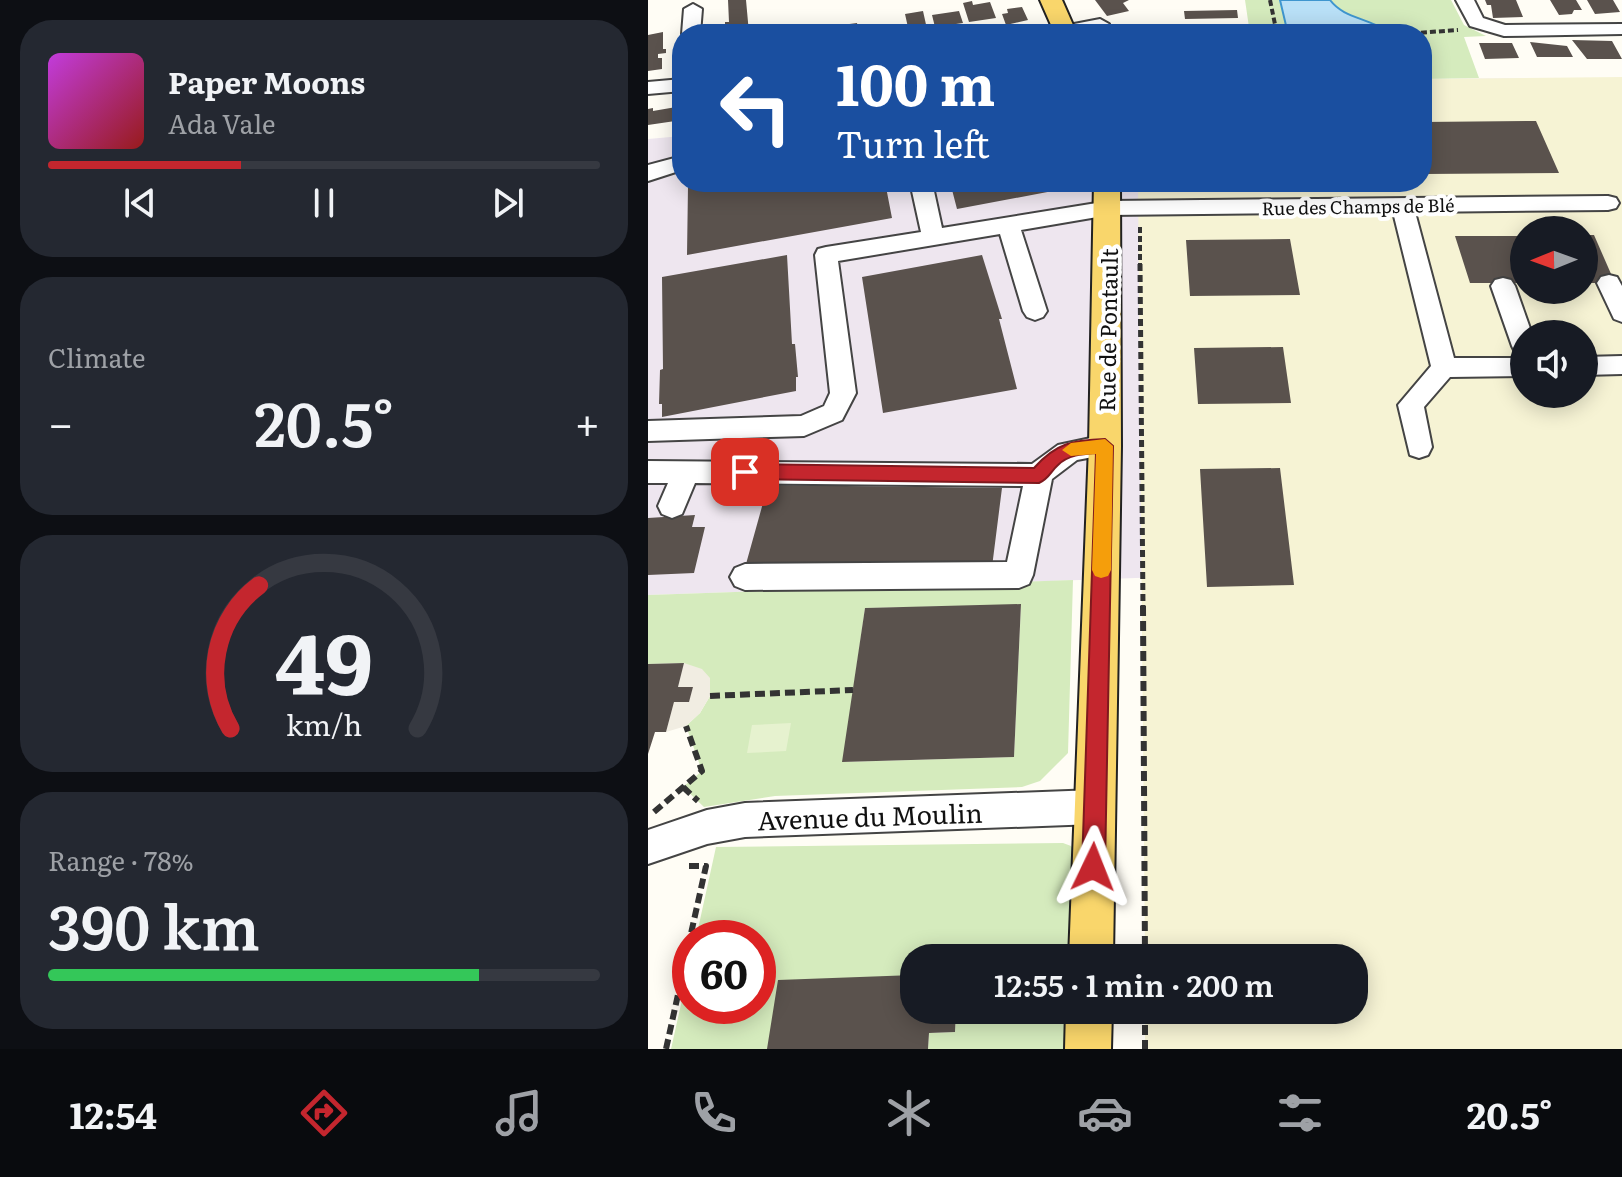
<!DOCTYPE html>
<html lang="en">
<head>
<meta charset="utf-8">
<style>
  :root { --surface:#171b24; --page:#242831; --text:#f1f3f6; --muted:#9ea1a6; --line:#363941; --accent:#c4262e }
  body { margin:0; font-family:Literata,serif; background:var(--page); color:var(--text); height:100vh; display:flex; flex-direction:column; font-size:30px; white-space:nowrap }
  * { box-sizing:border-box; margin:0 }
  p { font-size:26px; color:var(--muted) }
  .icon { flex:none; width:44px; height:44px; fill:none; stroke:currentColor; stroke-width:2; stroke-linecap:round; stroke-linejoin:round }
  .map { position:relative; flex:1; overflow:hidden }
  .details { display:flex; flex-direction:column; gap:20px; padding:20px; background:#0d0f14; width:648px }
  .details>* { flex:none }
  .guide { position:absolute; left:24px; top:24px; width:760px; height:168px; border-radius:32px; box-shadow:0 4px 20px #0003; background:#1a4fa0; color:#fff; overflow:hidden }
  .needle { width:52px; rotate:269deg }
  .fabs { position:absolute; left:862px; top:216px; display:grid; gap:16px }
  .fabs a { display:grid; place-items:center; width:88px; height:88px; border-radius:50%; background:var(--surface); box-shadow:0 4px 20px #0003; font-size:40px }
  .speed { position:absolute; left:24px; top:920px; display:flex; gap:16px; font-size:40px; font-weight:700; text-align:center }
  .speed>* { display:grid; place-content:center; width:104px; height:104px; border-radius:50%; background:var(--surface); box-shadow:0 4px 20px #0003; line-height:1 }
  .speed .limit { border:12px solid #d22; background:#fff; color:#111 }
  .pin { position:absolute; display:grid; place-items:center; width:68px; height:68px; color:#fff; margin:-34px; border-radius:16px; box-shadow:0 4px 12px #0006 }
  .me { position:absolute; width:88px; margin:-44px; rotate:2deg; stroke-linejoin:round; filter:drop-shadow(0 0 6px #0008) }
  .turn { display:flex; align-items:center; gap:28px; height:168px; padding:0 32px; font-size:36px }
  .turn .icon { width:104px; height:104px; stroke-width:2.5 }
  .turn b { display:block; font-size:56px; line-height:68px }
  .big { font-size:60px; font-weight:600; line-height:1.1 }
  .details .tile { flex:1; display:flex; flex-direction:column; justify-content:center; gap:12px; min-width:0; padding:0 28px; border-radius:32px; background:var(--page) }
  .details .dial { align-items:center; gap:0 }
  .dial svg { height:208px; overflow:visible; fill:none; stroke:var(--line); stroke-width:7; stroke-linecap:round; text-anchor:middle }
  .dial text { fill:var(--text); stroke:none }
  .song { display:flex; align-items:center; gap:24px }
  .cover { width:96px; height:96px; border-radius:12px; background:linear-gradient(135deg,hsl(290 70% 55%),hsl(0 70% 35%)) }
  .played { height:8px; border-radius:4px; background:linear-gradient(90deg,var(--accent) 35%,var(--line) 35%) }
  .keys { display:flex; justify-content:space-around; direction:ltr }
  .heat { display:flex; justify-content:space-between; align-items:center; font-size:44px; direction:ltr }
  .charge { height:12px; border-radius:6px; background:linear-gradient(90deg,#34c759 78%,var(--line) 0) }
  .trip { position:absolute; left:252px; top:944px; width:468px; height:80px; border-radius:32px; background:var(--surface); box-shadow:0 4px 20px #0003; font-weight:600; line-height:80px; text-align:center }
  .tab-bar { display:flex; height:128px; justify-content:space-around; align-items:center; background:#090b0e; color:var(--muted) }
  .tab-bar .icon { width:56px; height:56px }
  .tab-bar .active { color:var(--accent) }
  .tab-bar b { font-size:36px; color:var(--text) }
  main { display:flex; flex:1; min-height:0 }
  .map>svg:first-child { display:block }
</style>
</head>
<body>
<main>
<section class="details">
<div class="tile">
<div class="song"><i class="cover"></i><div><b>Paper Moons</b><p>Ada Vale</p></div></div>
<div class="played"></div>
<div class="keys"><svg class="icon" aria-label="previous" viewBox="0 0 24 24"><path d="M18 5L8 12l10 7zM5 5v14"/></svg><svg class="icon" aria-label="pause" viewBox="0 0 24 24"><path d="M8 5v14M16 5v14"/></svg><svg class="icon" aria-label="next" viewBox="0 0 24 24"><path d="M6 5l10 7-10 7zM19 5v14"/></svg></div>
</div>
<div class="tile"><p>Climate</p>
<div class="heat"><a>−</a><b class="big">20.5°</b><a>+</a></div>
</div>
<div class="tile dial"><svg viewBox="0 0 100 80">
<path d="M14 69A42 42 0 1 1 86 69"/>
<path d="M14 69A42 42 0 0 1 25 14" stroke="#c4262e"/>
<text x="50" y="56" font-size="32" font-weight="700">49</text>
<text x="50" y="72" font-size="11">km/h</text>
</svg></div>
<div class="tile"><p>Range · 78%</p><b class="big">390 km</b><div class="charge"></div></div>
</section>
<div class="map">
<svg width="974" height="1049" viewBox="0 0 974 1049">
  <rect width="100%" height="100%" fill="#fffdf5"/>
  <path fill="#eee6ef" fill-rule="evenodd" d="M898 78 974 225V608L516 577 0 595V139L34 136V182H774V79ZM876 230H936V290H876ZM876 334H936V394H876Z"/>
  <path fill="#f6f3d4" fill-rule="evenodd" d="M974 77V1049H497V1010H706V958H497L490 182H774V79ZM876 230H936V290H876ZM876 334H936V394H876Z"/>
  <path fill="#d5ebbd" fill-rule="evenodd" d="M597 0H803L816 25 838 36 816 37 831 78 774 79V34H602Z
    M425 580 420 753 392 781 374 787 127 796 56 807 35 787 54 771 38 726 52 713 62 696 36 663 0 664V595ZM373 605 366 757 195 762 217 608Z
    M415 843 423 846 428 853 425 958H266V975L119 1049H23L42 964V1006H110V938H48L68 847Z
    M308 1010H423L421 1049H280L281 1033 307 1032Z"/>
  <path fill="#e6f2cf" d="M143 723 138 751 99 753 104 725Z"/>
  <path fill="#f1ede2" d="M36 663 54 669 62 678V696L52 713 38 726 18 732 26 702 41 701 45 687H30Z"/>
  <path fill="#b9e0f7" stroke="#3f96cf" stroke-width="2" d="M632 0H682C697 20 723 17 741 34H640Z"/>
  <path fill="#5a524d" d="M80 0H98L101 33 77 34V22H81Z
    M447 0H481L475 3 481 11 459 16Z
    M837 0H868L875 17 845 18 843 5H839Z
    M902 0H928L934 10H926L924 14 911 15Z
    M939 0H965L972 12 947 14Z
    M324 1 325 5 342 2 348 18 321 22 315 3Z
    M374 7 380 20 358 25 354 14 360 13 359 9Z
    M589 10 590 18 537 19 536 11Z
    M275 11 279 29 261 32 257 14Z
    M311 11 315 23 287 27 284 15Z
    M209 23 211 34H180L179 27Z
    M15 32V49H18V53L10 54V58H14V69L0 71V35Z
    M924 40 964 41 974 59H939Z
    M882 42 919 46 925 57H889Z
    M831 43H864L871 58 837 59Z
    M34 106V120L0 125V109L5 108V111Z
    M888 121 911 173 776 174 774 122Z
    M68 182H237L244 218 39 255 40 186Z
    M302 182H408L410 190 309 209Z
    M936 235H946L967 283H936Z
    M807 236H876V283H822Z
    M642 239 652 295 542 296 538 240Z
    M139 255 144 344H147L150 377H148V391L14 417V404H11L12 370 15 369 14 277Z
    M334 255 354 319H351L369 389 235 413 214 277Z
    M635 347 643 403 550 404 546 348Z
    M632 468 646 585 559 587 552 469Z
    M120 485 354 488 344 567 98 564Z
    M47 515 44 527H57L46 573 0 575V518Z
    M373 604 366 757 194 762 217 608Z
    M36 663 30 687H45L41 702H26L18 732H7L0 754V664Z
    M266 975V1010H308L307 1032 281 1033 280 1049H119L130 980Z"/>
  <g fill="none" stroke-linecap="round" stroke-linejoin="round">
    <g stroke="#444" stroke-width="4">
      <path id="minor" d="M808 0H826L835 18 857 25 974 24V34L856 36 822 26Z
        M45 4 54 9 52 34H34L36 9Z
        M452 19 461 24 458 28 429 34H392L395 30Z
        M34 79V91L0 94V82Z
        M34 156V170L0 181V165Z
        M262 182H284L294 228 461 201 960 196 968 198 971 203 968 208 960 210 767 212 806 358H876V376L802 377 776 407 784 447 780 455 771 458 762 455 750 405 783 366 745 212 461 215 373 230 399 311 395 317 387 320 379 317 375 311 352 234 190 261 208 393 194 420 156 436 0 441V421L153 416 176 406 182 393 167 255 170 249 178 247 273 232Z
        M961 275 969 277 974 286V322L966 319 949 283 953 277Z
        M855 278 863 280 867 286 884 334H876V355L867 352 864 346 843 286 847 280Z
        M974 356V374L936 375V357Z
        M457 435 466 439 470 446 466 453 429 460 404 479 385 575 381 584 371 588 97 590 87 586 82 577 87 568 97 564 359 562 375 486 47 483 34 514 24 518 14 514 10 506 20 483H0V461L384 464 410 445Z
        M447 790 459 795 464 807 459 819 447 824 97 837 59 844 0 864V830L59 810 97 803Z"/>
    </g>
    <g stroke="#222" stroke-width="4">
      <path id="major" d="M392 0H414L429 34H407Z
        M446 182H472L473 446 465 958H421L441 446Z
        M418 1010H464L463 1049H417Z"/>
    </g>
    <path stroke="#333" stroke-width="4" stroke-dasharray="6 3" stroke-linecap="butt" d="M622 0 629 34
      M755 34 810 30
      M492 227V266"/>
    <path stroke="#333" stroke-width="5" stroke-dasharray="7 4" stroke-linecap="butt" d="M492 264 495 608"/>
    <path stroke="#333" stroke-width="6" stroke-dasharray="10 5" stroke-linecap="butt" d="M495 606 497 958
      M62 696 205 690
      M35 787 50 801
      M6 812 54 771 38 726
      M41 866H58L42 938
      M497 1010V1049
      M18 1049 42 940"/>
    <use href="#minor" fill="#fff" fill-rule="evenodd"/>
    <use href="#major" fill="#f9d66b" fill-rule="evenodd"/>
  </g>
  <path fill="#c4262e" stroke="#7f191e" stroke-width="2" d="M457 439 465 446 457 867 453 875 445 879 437 875 434 867 448 453C434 454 420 455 410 465 403 471 401 479 391 483L97 479 88 472 97 464 386 468C408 443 425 440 457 439Z"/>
  <path fill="#f59e0b" d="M457 439 465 446 463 570 460 576 453 578 447 576 444 570 448 454 423 456 414 450 423 443Z"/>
  <g text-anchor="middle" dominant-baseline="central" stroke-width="8" stroke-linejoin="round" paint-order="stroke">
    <g font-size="18" fill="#111" stroke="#fff">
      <text transform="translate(710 206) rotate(-1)">Rue des Champs de Blé</text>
    </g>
    <g font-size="22" fill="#111" stroke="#fff">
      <text transform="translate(459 330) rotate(-89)">Rue de Pontault</text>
    </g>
    <g font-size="26" fill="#111" stroke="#fff">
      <text transform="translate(222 815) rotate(-2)">Avenue du Moulin</text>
    </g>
  </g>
</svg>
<div class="fabs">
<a><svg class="needle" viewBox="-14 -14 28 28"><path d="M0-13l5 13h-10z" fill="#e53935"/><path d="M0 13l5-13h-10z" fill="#9ea1a6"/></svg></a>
<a><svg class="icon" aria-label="sound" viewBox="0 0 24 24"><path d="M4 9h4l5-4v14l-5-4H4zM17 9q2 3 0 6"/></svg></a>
</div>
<div class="speed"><div class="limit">60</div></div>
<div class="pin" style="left:97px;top:472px;background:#d93025"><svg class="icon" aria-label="arrive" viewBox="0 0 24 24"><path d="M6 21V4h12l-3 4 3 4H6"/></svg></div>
<svg class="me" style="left:445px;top:867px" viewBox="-20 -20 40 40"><path d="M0-17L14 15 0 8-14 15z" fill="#c4262e" stroke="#fff" stroke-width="4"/></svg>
<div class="trip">12:55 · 1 min · 200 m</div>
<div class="guide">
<div class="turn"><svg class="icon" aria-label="left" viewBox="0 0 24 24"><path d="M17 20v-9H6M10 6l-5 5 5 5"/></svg><div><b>100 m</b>Turn left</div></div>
</div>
</div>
</main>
<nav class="tab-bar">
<b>12:54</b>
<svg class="icon active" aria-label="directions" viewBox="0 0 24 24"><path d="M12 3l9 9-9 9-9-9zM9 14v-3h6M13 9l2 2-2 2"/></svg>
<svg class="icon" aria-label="music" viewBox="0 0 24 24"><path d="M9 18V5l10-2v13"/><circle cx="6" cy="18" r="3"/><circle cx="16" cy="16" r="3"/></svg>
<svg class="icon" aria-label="phone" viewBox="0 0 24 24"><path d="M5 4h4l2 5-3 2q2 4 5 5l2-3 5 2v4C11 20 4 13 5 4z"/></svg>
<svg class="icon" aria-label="climate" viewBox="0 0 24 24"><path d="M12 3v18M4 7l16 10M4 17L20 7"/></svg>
<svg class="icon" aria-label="car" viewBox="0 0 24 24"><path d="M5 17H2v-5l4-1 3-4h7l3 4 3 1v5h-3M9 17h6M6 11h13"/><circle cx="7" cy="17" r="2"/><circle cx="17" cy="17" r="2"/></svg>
<svg class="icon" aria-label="filters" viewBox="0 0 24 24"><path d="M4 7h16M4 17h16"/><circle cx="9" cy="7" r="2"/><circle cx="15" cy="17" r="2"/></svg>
<b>20.5°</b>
</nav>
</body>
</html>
